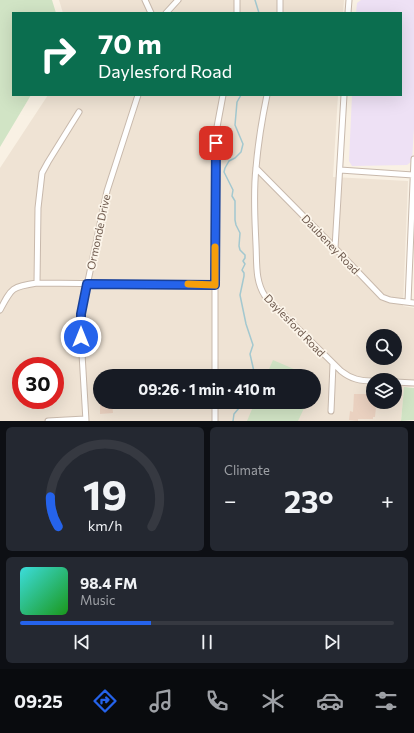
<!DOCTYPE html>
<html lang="en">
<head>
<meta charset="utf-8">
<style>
  :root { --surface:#171b24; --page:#242831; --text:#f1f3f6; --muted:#9ea1a6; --line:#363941; --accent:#2563eb }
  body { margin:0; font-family:Commissioner,sans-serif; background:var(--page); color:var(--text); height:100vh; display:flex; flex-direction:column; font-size:15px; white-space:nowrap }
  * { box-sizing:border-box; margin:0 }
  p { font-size:13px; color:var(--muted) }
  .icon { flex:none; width:22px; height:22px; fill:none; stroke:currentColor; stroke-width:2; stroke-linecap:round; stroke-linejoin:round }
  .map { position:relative; height:421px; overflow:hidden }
  .panel { display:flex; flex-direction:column; gap:6px; padding:6px; background:#0d0f14; flex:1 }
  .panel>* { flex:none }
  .guide { position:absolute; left:12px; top:12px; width:390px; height:84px; border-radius:0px; box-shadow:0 4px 16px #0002; background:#0b6e4f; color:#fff; overflow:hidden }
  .fabs { position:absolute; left:366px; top:329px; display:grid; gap:8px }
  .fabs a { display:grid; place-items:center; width:36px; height:36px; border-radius:50%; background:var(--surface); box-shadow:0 4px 16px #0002; font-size:20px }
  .speed { position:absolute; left:12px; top:357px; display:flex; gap:8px; font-size:20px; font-weight:700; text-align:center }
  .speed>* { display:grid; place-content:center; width:52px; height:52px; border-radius:50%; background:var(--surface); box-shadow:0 4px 16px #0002; line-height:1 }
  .speed .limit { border:6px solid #d22; background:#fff; color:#111 }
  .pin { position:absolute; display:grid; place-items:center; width:34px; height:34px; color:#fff; margin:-17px; border-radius:8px; box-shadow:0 2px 6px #0006 }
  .me { position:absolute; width:44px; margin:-22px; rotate:0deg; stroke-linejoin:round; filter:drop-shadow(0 0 3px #0008) }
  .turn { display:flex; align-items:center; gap:14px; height:84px; padding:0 20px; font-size:18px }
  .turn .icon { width:52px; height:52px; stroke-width:2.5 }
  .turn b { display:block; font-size:28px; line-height:34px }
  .big { font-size:30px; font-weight:700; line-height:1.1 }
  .panel .tile { flex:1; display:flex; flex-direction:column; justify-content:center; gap:6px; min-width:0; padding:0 14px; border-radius:6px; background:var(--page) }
  .panel .dial { align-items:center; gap:0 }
  .dial svg { height:104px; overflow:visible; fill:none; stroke:var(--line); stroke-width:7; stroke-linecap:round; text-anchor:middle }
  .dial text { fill:var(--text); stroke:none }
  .song { display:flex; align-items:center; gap:12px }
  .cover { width:48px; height:48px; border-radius:6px; background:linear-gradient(135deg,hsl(180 70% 55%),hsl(120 70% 35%)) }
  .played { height:4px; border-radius:2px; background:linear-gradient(90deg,var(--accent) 35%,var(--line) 35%) }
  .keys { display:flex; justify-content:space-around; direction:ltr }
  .heat { display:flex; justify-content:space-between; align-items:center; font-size:22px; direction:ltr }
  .panel .tiles { flex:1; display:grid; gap:6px; grid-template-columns:1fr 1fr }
  .tile:last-child { grid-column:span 2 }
  .trip { position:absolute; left:93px; top:369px; width:228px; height:40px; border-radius:20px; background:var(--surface); box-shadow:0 4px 16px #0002; font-weight:700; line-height:40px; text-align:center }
  .tab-bar { display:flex; height:64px; justify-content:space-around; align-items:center; background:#090b0e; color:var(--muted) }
  .tab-bar .icon { width:28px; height:28px }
  .tab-bar .selected { color:var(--accent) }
  .tab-bar b { font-size:18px; color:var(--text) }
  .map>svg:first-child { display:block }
</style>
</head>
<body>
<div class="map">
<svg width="414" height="421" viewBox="0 0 414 421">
  <rect width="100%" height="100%" fill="#f9f1e4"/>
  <path fill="#efe3d4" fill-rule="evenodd" d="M59 0H344L343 13H63Z
    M48 95H338L333 177 408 181 403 306 414 308V386L404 388 401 421H0V168ZM373 336H395V358H373ZM21 366H55V400H21ZM100 376H314V402H100ZM373 380H395V402H373Z"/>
  <path fill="#eee1f5" d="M361 0H414V128L412 161 407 165 352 166 349 161 352 95H401V13H356L357 3Z"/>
  <path fill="#d1e4c5" d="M0 0H52L56 13H13V95H31L0 147Z
    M273 360 310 376H266Z
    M404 387 414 388V420L401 421Z
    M255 402H307L298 421H247Z"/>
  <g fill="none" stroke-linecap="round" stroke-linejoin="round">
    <path stroke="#a3c8cf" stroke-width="1.5" d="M255 0 259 13
      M241 95 237 102 235 125 243 144 241 152 235 158 229 161 225 168 224 172 233 190 232 196 235 201V220L236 225 240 233 239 246 240 250 245 255V258L243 261 245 264 242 270 244 273V276L240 295 246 324 253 345 250 354 255 376
      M233 421 234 414 244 402"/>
  </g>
  <path fill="#ead1c0" d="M354 394H373V402H379V407H376L375 417H373V419H358V421L349 420 350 411 353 412Z
    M100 402H112L113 413 100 414Z"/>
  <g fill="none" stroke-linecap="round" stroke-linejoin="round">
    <g stroke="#c8b9ac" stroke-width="7">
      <path id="minor" d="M145 0 151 13
        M166 13 178 0
        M237 13V0
        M280 13V0
        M348 13 349 0
        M267 95C262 119 258 144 256 168 253 194 255 220 256 245 257 263 255 281 265 296L341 371C351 379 360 381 373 381
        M256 168 335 248 382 297 390 300 414 303
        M340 170 413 175
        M335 248 344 95
        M37 283 38 208 42 173 48 162 79 112
        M408 302 414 159
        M0 310C12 287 12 287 37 283L215 285
        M215 376V157L217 127 223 95
        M395 382 414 383
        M331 411 333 364
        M48 421 85 419
        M86 421 81 337V314L107 191 138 95
        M215 421V402"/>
    </g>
    <use href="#minor" stroke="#fff" stroke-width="5"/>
  </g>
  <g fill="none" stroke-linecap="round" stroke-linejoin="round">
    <g stroke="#184099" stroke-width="10">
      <path id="route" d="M81 337V314L87 284 215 285 216 143"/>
    </g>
    <use href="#route" stroke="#2563eb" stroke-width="7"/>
    <path stroke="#f59e0b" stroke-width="7" d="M188 284 215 285V247"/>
  </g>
  <g text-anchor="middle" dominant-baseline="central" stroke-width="3.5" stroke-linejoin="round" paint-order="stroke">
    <g font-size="11" fill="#6d594d" stroke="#fcf5ea">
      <text transform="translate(98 232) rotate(-78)">Ormonde Drive</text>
      <text transform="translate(331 244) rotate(46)">Daubeney Road</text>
      <text transform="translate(295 325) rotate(46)">Daylesford Road</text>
    </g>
  </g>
</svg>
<div class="fabs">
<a><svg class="icon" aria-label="search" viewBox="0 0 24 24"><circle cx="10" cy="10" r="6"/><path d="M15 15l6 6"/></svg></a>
<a><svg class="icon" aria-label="layers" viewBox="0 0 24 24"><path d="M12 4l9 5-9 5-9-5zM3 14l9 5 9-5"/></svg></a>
</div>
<div class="speed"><div class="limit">30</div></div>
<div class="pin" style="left:216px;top:143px;background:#d93025"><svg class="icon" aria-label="arrive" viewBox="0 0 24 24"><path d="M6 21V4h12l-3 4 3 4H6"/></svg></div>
<svg class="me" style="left:81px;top:337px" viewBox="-20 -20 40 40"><circle r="17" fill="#2563eb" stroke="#fff" stroke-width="3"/><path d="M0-11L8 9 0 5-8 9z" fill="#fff"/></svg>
<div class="trip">09:26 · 1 min · 410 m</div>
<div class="guide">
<div class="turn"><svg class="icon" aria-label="right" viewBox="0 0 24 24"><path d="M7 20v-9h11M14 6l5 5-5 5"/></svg><div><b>70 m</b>Daylesford Road</div></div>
</div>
</div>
<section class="panel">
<div class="tiles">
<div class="tile dial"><svg viewBox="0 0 100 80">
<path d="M14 69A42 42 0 1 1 86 69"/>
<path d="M14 69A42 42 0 0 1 8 46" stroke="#2563eb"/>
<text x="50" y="56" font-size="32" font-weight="700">19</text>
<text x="50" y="72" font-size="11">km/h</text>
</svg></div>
<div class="tile"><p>Climate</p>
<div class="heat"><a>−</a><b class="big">23°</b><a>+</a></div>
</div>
<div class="tile">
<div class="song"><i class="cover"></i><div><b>98.4 FM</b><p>Music</p></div></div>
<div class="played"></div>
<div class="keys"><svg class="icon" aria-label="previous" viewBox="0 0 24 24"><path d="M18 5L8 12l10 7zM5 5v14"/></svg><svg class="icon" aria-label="pause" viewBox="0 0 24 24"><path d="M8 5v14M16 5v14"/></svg><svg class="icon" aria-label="next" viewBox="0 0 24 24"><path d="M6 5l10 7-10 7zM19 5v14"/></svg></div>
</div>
</div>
</section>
<nav class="tab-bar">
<b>09:25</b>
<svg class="icon selected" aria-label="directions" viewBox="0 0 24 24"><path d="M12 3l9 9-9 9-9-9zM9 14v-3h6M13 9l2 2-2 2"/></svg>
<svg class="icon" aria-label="music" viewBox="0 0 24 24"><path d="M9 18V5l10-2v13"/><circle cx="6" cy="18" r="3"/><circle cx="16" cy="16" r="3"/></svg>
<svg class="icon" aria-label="phone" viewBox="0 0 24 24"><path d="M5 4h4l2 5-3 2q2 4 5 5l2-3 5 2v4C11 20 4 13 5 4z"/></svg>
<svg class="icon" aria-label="climate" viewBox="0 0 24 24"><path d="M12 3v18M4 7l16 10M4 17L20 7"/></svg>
<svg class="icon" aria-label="car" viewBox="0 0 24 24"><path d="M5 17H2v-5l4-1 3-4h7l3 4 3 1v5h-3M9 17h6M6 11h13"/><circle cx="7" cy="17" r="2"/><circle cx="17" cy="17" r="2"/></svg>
<svg class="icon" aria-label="filters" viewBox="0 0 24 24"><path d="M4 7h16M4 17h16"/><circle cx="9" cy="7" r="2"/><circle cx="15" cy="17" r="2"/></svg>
</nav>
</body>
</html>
